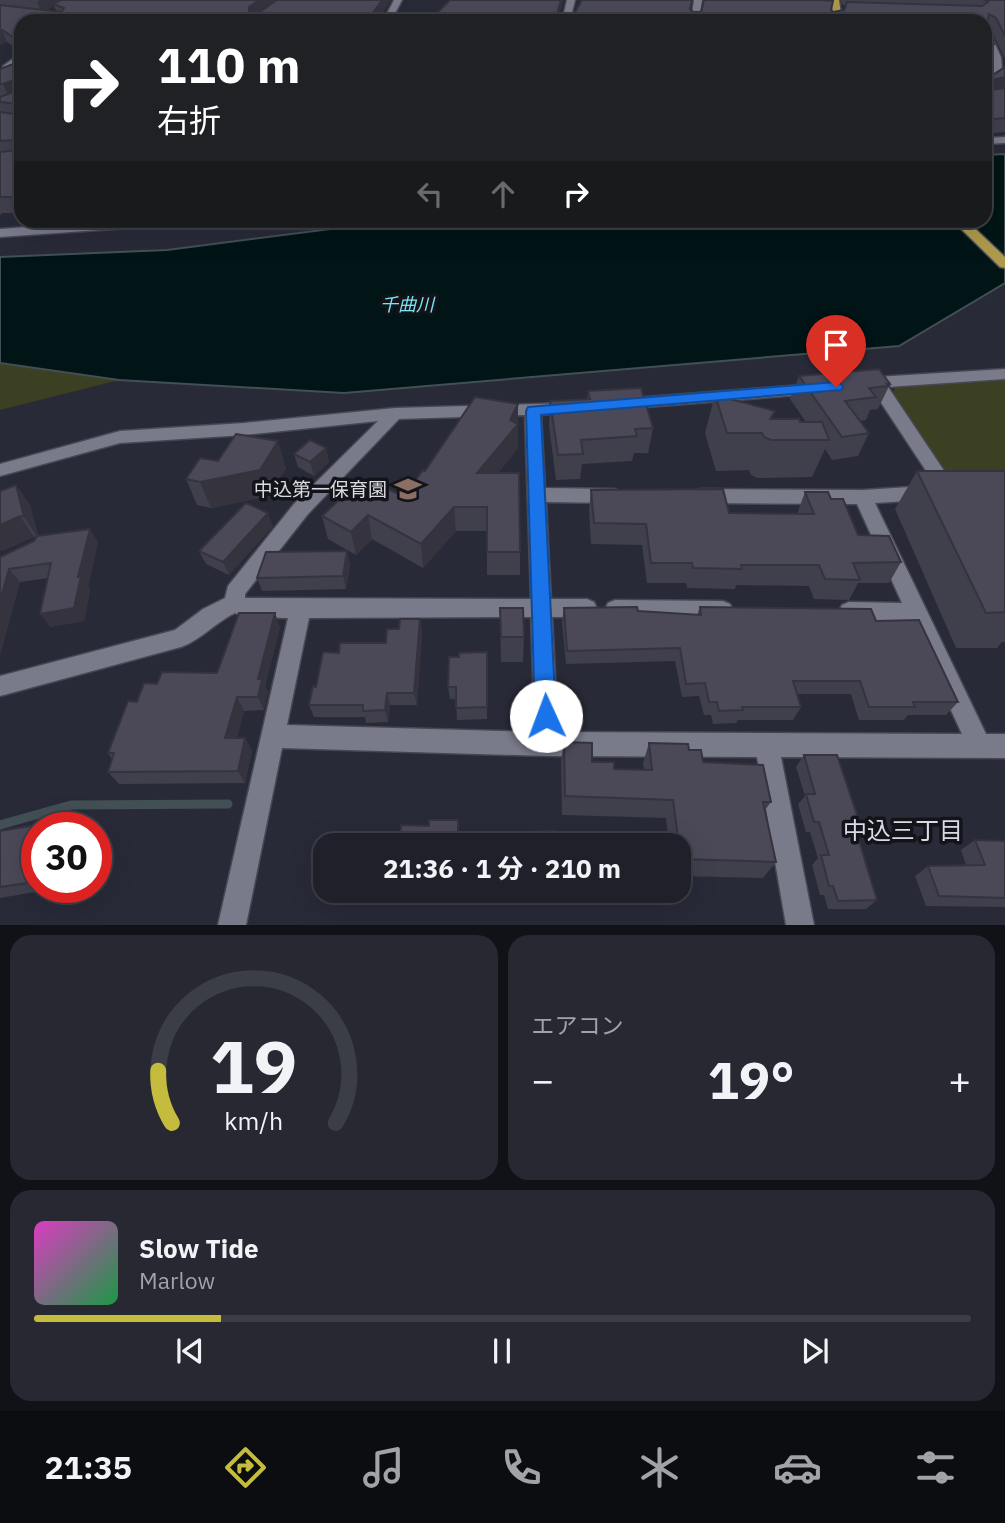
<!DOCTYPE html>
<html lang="ja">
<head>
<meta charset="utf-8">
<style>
  :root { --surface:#1f202a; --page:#272832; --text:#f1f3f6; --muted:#a1a3a8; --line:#3c3e47; --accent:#c5bc3d }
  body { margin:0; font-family:"IBM Plex Sans","Noto Sans JP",sans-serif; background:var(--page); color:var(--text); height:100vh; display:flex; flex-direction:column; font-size:26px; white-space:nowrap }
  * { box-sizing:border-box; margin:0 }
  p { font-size:23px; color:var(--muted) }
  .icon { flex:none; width:38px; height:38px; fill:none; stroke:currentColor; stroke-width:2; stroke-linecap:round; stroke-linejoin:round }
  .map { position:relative; height:925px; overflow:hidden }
  .details { display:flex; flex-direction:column; gap:10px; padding:10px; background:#111217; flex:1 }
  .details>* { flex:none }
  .banner { position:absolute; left:14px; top:14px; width:978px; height:214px; border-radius:21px; box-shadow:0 7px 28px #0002,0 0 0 2px var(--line); background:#202124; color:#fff; overflow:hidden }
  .speed { position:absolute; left:21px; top:812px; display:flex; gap:14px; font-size:35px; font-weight:700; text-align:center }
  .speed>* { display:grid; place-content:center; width:91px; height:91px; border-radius:50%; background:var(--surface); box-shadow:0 7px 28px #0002,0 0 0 2px var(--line); line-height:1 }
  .speed .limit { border:10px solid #d22; background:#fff; color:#111 }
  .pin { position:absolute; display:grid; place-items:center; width:60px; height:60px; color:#fff; margin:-72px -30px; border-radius:50% 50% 50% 0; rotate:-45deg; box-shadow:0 0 7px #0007 }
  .pin .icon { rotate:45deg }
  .me { position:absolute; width:77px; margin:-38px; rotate:358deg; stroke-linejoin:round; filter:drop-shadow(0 0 5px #0008) }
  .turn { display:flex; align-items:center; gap:24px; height:147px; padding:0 28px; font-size:32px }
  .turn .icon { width:91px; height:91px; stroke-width:2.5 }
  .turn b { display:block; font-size:49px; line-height:60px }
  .lanes { display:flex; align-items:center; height:66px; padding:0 28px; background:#0003; justify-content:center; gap:35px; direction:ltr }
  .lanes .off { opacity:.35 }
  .big { font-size:52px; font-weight:700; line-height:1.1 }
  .details .tile { flex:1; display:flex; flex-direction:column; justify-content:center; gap:10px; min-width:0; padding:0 24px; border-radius:21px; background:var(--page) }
  .details .dial { align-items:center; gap:0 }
  .dial svg { height:182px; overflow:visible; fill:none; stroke:var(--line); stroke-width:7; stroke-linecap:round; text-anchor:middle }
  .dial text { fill:var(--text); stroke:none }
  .song { display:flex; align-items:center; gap:21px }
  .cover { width:84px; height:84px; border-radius:10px; background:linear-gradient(135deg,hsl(310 70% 55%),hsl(140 70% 35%)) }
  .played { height:7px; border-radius:4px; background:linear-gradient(90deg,var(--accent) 20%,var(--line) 20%) }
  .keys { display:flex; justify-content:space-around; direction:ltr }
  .heat { display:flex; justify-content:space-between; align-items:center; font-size:38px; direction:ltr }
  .details .tiles { flex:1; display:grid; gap:10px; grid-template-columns:1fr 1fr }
  .tile:last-child { grid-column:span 2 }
  .trip { position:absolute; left:313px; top:833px; width:378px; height:70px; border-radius:21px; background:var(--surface); box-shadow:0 7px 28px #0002,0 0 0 2px var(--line); font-weight:700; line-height:70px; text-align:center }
  .menu { display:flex; height:112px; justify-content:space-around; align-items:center; background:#0c0d11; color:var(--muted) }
  .menu .icon { width:49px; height:49px }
  .menu .on { color:var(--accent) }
  .menu b { font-size:32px; color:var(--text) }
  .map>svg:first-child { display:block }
</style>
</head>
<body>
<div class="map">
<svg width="1005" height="925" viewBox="0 0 1005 925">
  <rect width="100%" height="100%" fill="#292a38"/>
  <path fill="#3b4022" d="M0 363 119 380 0 410Z
    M1005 378V478L948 475 892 395 896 386Z"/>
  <path fill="#011416" stroke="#424f54" stroke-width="2" d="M1005 154V283L899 346 344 393 119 380 0 363V257L167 250 401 220H985V155Z"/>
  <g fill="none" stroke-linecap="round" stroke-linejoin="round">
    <path stroke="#424f54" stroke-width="9" d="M0 825 71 805 228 804"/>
    <g stroke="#464752" stroke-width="3">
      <path id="minor" d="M394 0H402L391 21H383Z
        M567 0H575L570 21H562Z
        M694 0H702L699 21H691Z
        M985 29 989 31 1001 57 1002 69 985 85V77L994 68C993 54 985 43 985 29Z
        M21 53V60L13 66 21 67V73L3 70V66Z
        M1005 137V143L985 144V138Z
        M126 220H191L185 224 0 237V229Z
        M1005 369V379L888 387 957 490 954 495H942L872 389 859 388 857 384 859 380 876 377Z
        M817 384 825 389 823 393 621 409 613 404 621 399Z
        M572 403 580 408 578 412 541 415 545 488 614 489 620 491 623 496 620 501 614 503 546 502 551 599H587L594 602 597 608 594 614 587 617H552L558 732 962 734 910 621 849 620 842 617 839 611 842 605 849 602 902 603 857 504 701 503 695 501 692 496 695 491 701 489 863 490 925 486 931 488 934 493 931 498 925 500 875 503 986 734H1005V758L781 757 814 925H786L757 757 547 756 282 748 246 925H218L288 618 246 617 235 613C216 622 201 640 181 647L0 696V676L175 630 203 609 225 598 228 586 294 504 378 421 244 435 120 443 0 476V464L120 431 244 423 395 408ZM525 415 531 599 245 598V594L308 514 399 419ZM531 617 535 732 287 725 309 618Z
        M615 600 723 601 730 604 733 610 730 616 723 619 615 618 608 615 605 609 608 603Z"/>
    </g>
    <g stroke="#464752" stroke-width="3">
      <path id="major" d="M831 0H839L841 14 838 21H830L833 14Z
        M952 220H966L1005 257V268L1000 267Z"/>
    </g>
    <use href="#minor" fill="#797b8b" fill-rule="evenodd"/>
    <use href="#major" fill="#ad984c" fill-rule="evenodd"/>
  </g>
  <path fill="#403f4c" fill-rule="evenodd" d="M0 0H391L377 21H21V51L7 42 0 45ZM54 6 56 11 47 10Z
    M704 0H830L831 10 833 12 844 10 846 5H842L841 0H1005V58L1004 57 991 30 990 29 994 44 989 56H985V21H570L690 9 693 12H701Z
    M21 61V213H2L0 215V97L2 96H0V69Z
    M1005 67V132L985 134V80Z
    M799 376 890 384 878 409 870 410 866 420 859 421 869 433 858 456 832 460 825 449 812 477 758 478 751 475 749 470 716 471 705 433 715 395 772 419 806 422 790 399Z
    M588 391 653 428 648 453H634L632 461 582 464 580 479 556 480 549 426 550 401 587 400Z
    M518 404V448L498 473 520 552V575H487V531H456L423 568 372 539 356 555 328 539 322 516 378 493 404 497 425 471Z
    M326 448 329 462 314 476 298 467 294 454Z
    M218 461 286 468 269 496 211 508 197 505 186 479Z
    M917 471H1005V642H1002L997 648H956L895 509Z
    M16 485 30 505 38 536 98 542 88 587 90 590 84 621 50 627 48 578 20 582 0 655V557L34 541 36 537H34L2 551 0 549V491Z
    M591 490 729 513 797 514 805 492 831 499 858 535 901 562 889 583H858L849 600 814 599 809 586 736 585 735 589 687 588 686 583H647L642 545 591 544 589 511Z
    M273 526 229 575 206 564 199 551Z
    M347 551 350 565 346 589 262 591 257 578Z
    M700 607 876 621 958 702 946 715H908L904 720H859L851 694H797L801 707 793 720H738L736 723 713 724 711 715H704L699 696 682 697 675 661 566 664 562 622 564 608 697 615Z
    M500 608 524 637 523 662H501Z
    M420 619 422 632 417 705H390L388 722 366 723 365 717H314L309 705 316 687 339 653 386 643 399 629Z
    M280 627 265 686 268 692 264 710 244 711 237 738H245L252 751 245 783 119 784 108 772 112 759 108 753 137 702 157 684 217 673Z
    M487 652V719L457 720 456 699H450L448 687 459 657Z
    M564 742 592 762 614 769 644 770 643 763 649 743 689 750 703 762 771 802 765 810 776 862 763 878 679 876V845H669L666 818 562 815 561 761Z
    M804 755 859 821 854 826 877 900 866 909H828L824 895H820L812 865 818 858 810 832H806L798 804 805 796 796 767Z
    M48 823 53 828H37V887H47V890L0 898V831Z
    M975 840 1005 841V907L926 906 915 876 928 866 966 865 961 850Z
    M396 891H548V894L547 903 483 904V898H399Z"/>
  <path fill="#34333e" d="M40 0H66L53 4 54 6 42 13 37 2Z
    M259 0H277L251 21 249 11V7Z
    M382 0H391L377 21H367Z
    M561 0H563L558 21H555Z
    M2 30 7 42 0 45V31Z
    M1005 77V89L985 94 988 81Z
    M16 79 21 91 9 98 3 84Z
    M518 404V448L478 497 477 473 510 420Z
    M278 441 286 468 269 496 211 508 200 482Z
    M326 448 329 462 314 476 310 462Z
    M16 485 30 505 38 538 24 517Z
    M454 507 456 531 423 568 421 544Z
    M268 513 273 526 229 575 223 562Z
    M368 515 372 539 356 555 351 532Z
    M20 516 34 537 2 551 0 549V525Z
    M90 529 98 542 88 587 90 590 84 621 50 627 40 614 78 577Z
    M347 551 350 565 346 589 343 576Z
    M9 569 20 582 0 655V601Z
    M275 613 280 627 265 686 268 692 264 710 258 697V679Z
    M420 619 422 632 417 705 414 693Z
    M387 693 390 705 388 722 385 710Z
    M237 697 244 711 233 751 225 738Z
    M245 738 252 751 245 783 238 771Z"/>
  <path fill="#4b4958" stroke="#34333e" stroke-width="2" d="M61 0H259L249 7V11H261L277 0H382L367 21H21V42L2 30 0 31V5L61 12 64 8 53 4Z
    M450 0H561L555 21H429Z
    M582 0H692L690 9 693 12H701L704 0H821L833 1 831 10 833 12 844 10 847 2 982 6 988 2 985 0H1005V36L996 18 989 14 988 22 994 44 985 43V21H673L664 14 661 16 664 21H570Z
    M21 61V197H0V152L16 150V140L0 141V112L14 114 17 112V104L0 102V97L16 91V79L3 84H0V69Z
    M1005 67V77L988 81 991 90 1005 88V118L985 120V80Z
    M879 369 890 384H887L889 386 869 388 876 397 845 401 869 433 842 437 799 376Z
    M641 388 653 428 635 429 637 436 581 440 583 454 558 455 550 401 590 399 588 391Z
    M715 395 775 411 770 419H799L800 422H822L829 440H771L764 437 762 433H727Z
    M475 397 518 404 510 420 518 424 477 473H519L520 552H487V507H454L421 544 368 515 351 532 322 516 358 482 378 493 384 487 404 497 423 470 425 471Z
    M236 434 278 441 260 470 200 482 186 479 200 458 218 461Z
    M310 440 326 448 310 462 294 454Z
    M917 471H1005V612L986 613Z
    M16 485 24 517 20 516 0 525V491Z
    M723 489 729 513 814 514 805 492H828L831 499H843L858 535 889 536 901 562 853 563 860 580 825 579 819 565H741L742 569 693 568 692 563H651L646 524 594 523 591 490Z
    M246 503 268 513 223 562 199 551Z
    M90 529 78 577 81 576 74 608 40 614 51 563 9 569 0 601V557L34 541 37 536Z
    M347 551 343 576 257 578 266 552Z
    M637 607 638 611 701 615 700 607 871 609 876 621 919 620 958 702H913L915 707H869L860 681H793L801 707H742L743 710 719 711 717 702H709L705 683 686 684 680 648 567 651 564 608Z
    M500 608H523L524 637H501Z
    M239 613H275L258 679H262L258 697H237L225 738H245L238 771 108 772 114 753H108L128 701 137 702 144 683 157 684 162 672 217 673Z
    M400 619H420L414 693H387L385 710 363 711V705H309L313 686 316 687 323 652 339 653 340 643H386L387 629H399Z
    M487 652V707L456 708V687H448L449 657H459V653Z
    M564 742 592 743V762H614V769L652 770 649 743 688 744 689 750H701L703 762 763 765 771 802H763L776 862 681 859 673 800 565 796Z
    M804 755H837L859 821H853L877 900 838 901 833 886H829L821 855H829L819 822H814L806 794H815Z
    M429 820H458V833L556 831 557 845H399L401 825 429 826Z
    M48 823 47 828H37V871L34 882 0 887V831Z
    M975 840 1005 841V898L939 896 928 866 985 865Z
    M483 891H548V894L483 895Z"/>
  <path fill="#1a73e8" stroke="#114b97" stroke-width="2" d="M836 382 841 384 843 387 841 390 541 415 556 716 553 724 546 726 538 724 535 716 526 411 528 407Z"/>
  <defs>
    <g id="school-bare" transform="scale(2.1)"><path d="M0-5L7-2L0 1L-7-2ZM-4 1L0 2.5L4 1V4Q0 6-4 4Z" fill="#8d6e63" stroke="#13141a" stroke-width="2.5" paint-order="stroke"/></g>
  </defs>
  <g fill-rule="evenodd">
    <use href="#school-bare" x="408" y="489"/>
  </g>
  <g text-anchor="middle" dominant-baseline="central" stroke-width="7" stroke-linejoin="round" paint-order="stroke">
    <g font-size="18" font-style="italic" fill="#79e4f0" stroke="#13141a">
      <text x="407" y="304">千曲川</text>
    </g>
    <g font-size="19" fill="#d9dae3" stroke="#13141a" text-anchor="end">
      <text x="387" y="489">中込第一保育園</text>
    </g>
    <g font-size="24" fill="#d9dae3" stroke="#13141a">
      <text x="903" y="830">中込三丁目</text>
    </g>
  </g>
</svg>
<div class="speed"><div class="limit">30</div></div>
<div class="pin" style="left:836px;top:387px;background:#d93025"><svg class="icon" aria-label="arrive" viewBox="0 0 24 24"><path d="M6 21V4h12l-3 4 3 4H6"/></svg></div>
<svg class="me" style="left:546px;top:716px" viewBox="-20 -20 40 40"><circle r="19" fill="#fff"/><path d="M0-13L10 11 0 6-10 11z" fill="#1a73e8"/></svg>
<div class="trip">21:36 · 1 分 · 210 m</div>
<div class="banner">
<div class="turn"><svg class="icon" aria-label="right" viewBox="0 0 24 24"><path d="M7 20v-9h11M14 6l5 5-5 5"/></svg><div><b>110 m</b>右折</div></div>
<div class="lanes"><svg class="icon off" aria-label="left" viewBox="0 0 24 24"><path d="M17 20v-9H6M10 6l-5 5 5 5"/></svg><svg class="icon off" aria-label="ahead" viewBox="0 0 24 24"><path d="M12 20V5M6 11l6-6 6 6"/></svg><svg class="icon" aria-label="right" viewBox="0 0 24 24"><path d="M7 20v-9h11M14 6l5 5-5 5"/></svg></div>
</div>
</div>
<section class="details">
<div class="tiles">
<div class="tile dial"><svg viewBox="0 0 100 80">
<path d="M14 69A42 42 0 1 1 86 69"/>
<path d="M14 69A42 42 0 0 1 8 46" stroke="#c5bc3d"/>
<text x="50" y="56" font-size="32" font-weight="700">19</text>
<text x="50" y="72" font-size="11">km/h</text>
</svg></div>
<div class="tile"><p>エアコン</p>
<div class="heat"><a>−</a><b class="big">19°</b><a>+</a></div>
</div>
<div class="tile">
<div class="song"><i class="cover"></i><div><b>Slow Tide</b><p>Marlow</p></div></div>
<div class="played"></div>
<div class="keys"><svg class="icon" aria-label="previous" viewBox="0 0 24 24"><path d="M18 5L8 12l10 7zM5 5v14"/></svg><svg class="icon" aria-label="pause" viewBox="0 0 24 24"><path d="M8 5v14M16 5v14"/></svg><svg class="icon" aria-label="next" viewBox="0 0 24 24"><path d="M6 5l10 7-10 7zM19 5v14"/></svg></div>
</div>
</div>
</section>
<nav class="menu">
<b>21:35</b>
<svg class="icon on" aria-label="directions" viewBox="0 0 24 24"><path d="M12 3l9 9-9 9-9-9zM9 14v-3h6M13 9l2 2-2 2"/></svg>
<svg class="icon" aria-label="music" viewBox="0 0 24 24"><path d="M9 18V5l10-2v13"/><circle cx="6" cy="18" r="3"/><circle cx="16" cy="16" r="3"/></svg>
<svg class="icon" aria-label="phone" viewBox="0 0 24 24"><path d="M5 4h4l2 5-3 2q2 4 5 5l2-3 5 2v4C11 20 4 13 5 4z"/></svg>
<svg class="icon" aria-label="climate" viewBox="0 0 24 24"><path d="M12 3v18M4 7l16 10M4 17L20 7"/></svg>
<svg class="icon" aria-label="car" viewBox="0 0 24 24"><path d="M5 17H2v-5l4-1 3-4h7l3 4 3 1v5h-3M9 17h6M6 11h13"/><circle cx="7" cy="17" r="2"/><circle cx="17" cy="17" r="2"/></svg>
<svg class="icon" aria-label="filters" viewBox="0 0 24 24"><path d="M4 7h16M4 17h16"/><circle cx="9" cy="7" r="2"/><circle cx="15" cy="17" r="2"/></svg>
</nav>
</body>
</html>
